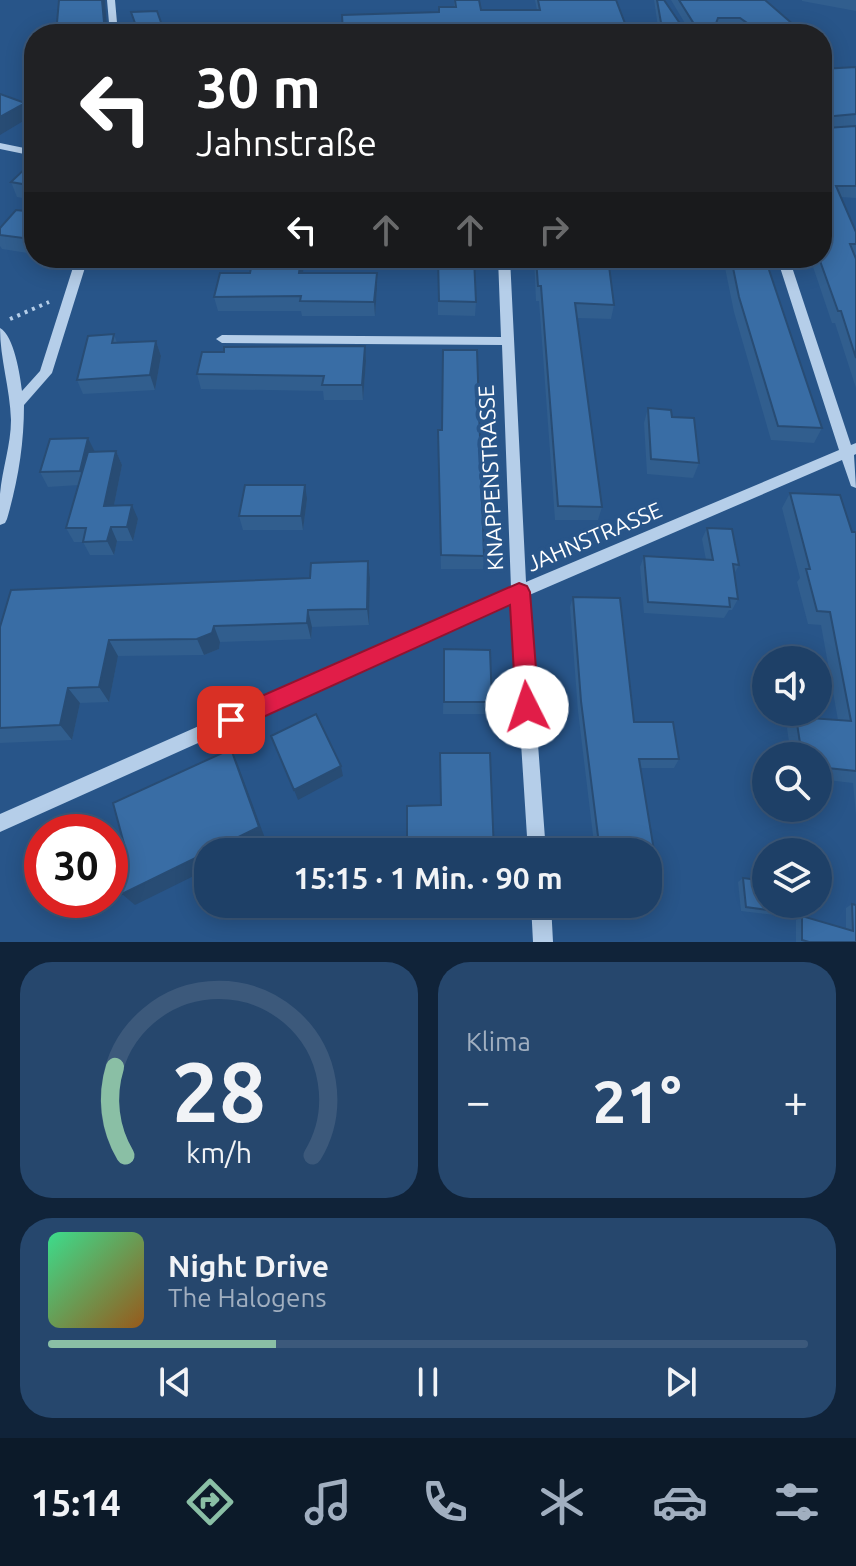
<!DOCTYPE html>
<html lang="de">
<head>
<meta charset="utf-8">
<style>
  :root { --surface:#1e4067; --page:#26476d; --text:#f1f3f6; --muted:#a1afc0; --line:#3c597b; --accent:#8abfa5 }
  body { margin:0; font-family:Ubuntu,sans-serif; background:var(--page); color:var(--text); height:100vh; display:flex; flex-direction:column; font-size:30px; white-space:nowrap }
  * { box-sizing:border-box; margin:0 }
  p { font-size:26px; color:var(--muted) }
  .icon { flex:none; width:44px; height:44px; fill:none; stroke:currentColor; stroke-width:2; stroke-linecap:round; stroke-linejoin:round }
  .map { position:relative; height:942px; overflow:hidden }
  .drawer { display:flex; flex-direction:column; gap:20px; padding:20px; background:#102339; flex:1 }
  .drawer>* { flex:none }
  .banner { position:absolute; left:24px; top:24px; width:808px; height:244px; border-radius:32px; box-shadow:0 4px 20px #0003,0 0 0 2px var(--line); background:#202124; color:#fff; overflow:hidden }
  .buttons { position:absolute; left:752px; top:646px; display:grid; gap:16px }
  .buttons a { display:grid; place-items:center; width:80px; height:80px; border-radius:50%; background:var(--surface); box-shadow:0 4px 20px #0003,0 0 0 2px var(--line); font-size:40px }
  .speed { position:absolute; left:24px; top:814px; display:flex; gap:16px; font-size:40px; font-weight:700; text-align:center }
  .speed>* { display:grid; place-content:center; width:104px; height:104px; border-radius:50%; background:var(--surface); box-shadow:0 4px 20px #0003,0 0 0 2px var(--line); line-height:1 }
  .speed .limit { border:12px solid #d22; background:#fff; color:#111 }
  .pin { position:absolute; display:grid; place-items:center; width:68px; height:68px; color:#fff; margin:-34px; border-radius:16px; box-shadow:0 4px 12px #0006 }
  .me { position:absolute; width:88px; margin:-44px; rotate:356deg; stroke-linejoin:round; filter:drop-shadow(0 0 6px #0008) }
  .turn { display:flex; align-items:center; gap:28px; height:168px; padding:0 40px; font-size:36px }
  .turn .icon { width:104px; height:104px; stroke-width:2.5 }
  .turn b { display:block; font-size:56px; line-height:68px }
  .lanes { display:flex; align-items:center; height:76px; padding:0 40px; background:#0003; justify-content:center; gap:40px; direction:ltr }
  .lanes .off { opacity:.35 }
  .big { font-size:60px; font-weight:600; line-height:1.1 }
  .drawer .widget { flex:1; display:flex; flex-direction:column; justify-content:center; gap:12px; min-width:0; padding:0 28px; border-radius:32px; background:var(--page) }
  .drawer .dial { align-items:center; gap:0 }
  .dial svg { height:208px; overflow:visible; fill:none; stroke:var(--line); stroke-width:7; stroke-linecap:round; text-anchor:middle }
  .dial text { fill:var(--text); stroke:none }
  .song { display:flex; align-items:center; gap:24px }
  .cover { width:96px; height:96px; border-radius:12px; background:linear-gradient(135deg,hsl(150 70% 55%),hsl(30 70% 35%)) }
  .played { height:8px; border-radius:4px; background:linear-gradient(90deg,var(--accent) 30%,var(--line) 30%) }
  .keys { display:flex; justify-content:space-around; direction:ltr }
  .heat { display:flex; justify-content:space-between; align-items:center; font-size:44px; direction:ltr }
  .drawer .tiles { flex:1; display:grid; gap:20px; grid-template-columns:1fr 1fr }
  .widget:last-child { grid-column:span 2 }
  .trip { position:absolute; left:194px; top:838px; width:468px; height:80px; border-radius:32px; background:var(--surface); box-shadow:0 4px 20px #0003,0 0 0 2px var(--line); font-weight:600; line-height:80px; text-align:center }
  .tab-bar { display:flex; height:128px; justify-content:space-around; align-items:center; background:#0c1a29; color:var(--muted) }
  .tab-bar .icon { width:56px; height:56px }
  .tab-bar .current { color:var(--accent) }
  .tab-bar b { font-size:36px; color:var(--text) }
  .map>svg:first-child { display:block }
</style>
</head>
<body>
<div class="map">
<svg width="856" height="942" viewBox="0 0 856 942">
  <rect width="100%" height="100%" fill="#285589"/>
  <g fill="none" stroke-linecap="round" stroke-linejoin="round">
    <path stroke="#b5cee9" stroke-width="4" stroke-dasharray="3 5" stroke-linecap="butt" d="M10 319 49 302"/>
    <path fill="#b5cee9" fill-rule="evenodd" d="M107 0H115L118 34H110Z
      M0 143 34 150V156L0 149Z
      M76 258H88L52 373 24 405C24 445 18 481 7 519L5 523 0 525C0 515 0 504 0 494 2 469 11 445 11 420 10 388 0 359 0 328 14 336 20 374 22 391L40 371Z
      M498 258H510L526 582 839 450 777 258H789L851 445 856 443V454L854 455 856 488 851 486 842 460 527 596 546 852H528L512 602 0 832V814L511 588 502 345 222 343 216 339 222 335 501 337Z
      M531 904H551L553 942H533Z"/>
  </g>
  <path fill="#315e8e" d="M454 0H479L481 10H537L535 0H616L629 34 439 12 454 7Z
    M654 0H664L681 25H686L671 0H765L795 26 793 34H659Z
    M802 0H856V11L802 1Z
    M856 67V126L826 127 856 126V198L841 197 856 232V255H855L856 259V388L835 323H832L810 258H822V69Z
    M34 160V200L17 197 11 182Z
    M34 212V254L2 249 0 246V228Z
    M438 258 476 302 475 316 438 315Z
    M534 258H608L614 305 611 319 577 318 602 507 598 520H555L539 301H536Z
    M723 258H765L822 428 814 443 771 440 734 312Z
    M303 273H377V288L375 316H302L301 311H218L214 297Z
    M114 334 117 343 156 341 161 356 155 390 83 394 77 380Z
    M365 346 366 361 363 400H324L323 391 201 389 197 374 224 352Z
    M648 408 672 417 699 463 693 478 647 474 644 423Z
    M438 445 484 556 483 569H441Z
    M116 451 122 465 114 505 138 519 133 541H117L114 555H90L83 542H74L66 528 79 485 48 487 40 472 95 452Z
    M790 493 852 532H856V815L853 783 818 779V756H791L787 728 796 717 838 720 821 625 808 624 797 582 800 578 782 508Z
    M307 499 303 530H243L239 516Z
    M707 528 739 565 734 574 738 599 732 610H729L724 618 644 613 640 567 644 556 706 560 702 539Z
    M368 561 370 578 369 625 312 627 311 639 220 642 219 649 204 655 118 656 109 702 80 703 72 740 0 743V627L310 578Z
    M573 597 634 722 679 759 674 768H641L658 875 652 882H648V852H595L578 711 570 607Z
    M444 649 492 702 490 714H443Z
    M743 878 789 913 784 916 741 911 738 882Z
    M852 904 856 942H796V920L802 916 846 929V908Z"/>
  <path fill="#284c74" d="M102 0H105L107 30 113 25 115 34H89V31L104 22Z
    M25 103 30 117 0 135V117Z
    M301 258H305L301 287 299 273Z
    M377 273V288L375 316 374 302Z
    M156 341 161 356 155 390 150 375Z
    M365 346 366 361 363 400 362 385Z
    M88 438 95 452 87 485 80 471Z
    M116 451 122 465 111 520 104 506Z
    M305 485 307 499 303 530 301 516Z
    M132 505 138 519 133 541 127 527Z
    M111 527 117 541 114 555 107 541Z
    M368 561 370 578 369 625 367 609Z
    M308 610 312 627 311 639 307 623Z
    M214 626 220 642 219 649 204 655 197 639Z
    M109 640 118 656 109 702 99 687Z
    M68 688 80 703 72 740 60 725Z
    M231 749 238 765 266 841 244 852H209Z
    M341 766 343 776 298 800 294 790Z
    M208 852V869L135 905 122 894Z"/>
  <path fill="#396da5" stroke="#284c74" stroke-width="2" fill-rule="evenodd" d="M59 0H102L104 22 113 25V29L89 31V34H56Z
    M455 0H479L481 10H540L538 0H616L629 34H343L342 15 439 12V7H456Z
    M657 0H664L681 25 694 24 679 0H765L795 26 749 27 754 34H663ZM718 18H740L747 23 744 26H715Z
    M157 11 165 34H139L131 12Z
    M856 67V114L824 117 823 125 826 128 856 126V186H836L856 232V244H850L856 259V358L841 311H838L819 258H822V90H832L822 78V69Z
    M0 94 25 103 0 117Z
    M34 160V186L11 182Z
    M16 210 34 212V235L31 239 0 235V228Z
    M278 258H301L299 273H377L374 302 300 301 301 296 214 297 220 273H250L251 268H276Z
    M438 258H474L476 302 439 301Z
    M536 258H608L614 305 575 303 602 507 558 506 541 286H538Z
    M731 258H765L822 428 778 426 739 297Z
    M114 334 112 343 156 341 150 375 77 380 88 336Z
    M365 346 362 385H322L324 376 197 374 202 352H224V347Z
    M443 350H477L484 556 441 555 438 430H442Z
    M648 408 671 410 672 417 694 418 699 463 651 459Z
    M88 438 80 471 40 472 50 439Z
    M116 451 104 506 132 505 127 527H111L107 541 83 542 86 528H66L88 452Z
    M245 485H305L301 516H239Z
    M790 493 840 495 852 532H856V771L818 767V756H802L796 717 851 721 830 612 817 611 806 569H810Z
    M707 528 732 529 739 565 733 564 738 599 729 598 730 607 648 602 644 556 713 560Z
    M368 561 367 609 308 610 307 623 214 626 212 633 197 639 109 640 99 687 68 688 60 725 0 728V627L11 590 310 578 311 563Z
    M573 597 620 598 634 722H673L679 759H639L658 875H648V852H600L581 701Z
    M444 649 490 650 492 702H444Z
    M316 714 341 766 294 790 271 736Z
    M231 749 259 827 122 894 114 860 127 855 113 803Z
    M440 753H490L494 852H407V806L441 805Z
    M743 878 766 881V904H788L789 913 746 907Z
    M852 904 856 905V942H809L802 940V916L853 931Z"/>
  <path fill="#e11d48" stroke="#92132f" stroke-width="2" d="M519 583 527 586 530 592 539 707 535 715 527 718 520 715 516 707 510 605 239 728 231 731 223 728 220 720 223 713Z"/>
  <g text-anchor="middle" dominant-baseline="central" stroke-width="8" stroke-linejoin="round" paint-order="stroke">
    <g font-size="22" fill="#fff" stroke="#285589">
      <text transform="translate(490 478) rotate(-93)">KNAPPENSTRASSE</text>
      <text transform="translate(594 536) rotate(-23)">JAHNSTRASSE</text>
    </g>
  </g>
</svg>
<div class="buttons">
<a><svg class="icon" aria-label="sound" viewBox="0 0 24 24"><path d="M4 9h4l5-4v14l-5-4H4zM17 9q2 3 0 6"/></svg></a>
<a><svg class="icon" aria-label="search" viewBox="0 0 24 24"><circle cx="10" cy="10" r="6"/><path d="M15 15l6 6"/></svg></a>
<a><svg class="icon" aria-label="layers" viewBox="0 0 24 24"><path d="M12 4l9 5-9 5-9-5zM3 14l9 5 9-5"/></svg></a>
</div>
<div class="speed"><div class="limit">30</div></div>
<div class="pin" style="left:231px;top:720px;background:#d93025"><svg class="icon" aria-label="arrive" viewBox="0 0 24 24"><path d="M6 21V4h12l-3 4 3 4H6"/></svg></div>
<svg class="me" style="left:527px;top:707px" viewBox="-20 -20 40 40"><circle r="19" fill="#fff"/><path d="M0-13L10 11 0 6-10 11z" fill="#e11d48"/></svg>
<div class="trip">15:15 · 1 Min. · 90 m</div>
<div class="banner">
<div class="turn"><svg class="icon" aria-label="left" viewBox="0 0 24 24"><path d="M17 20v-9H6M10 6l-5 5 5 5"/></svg><div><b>30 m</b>Jahnstraße</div></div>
<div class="lanes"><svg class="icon" aria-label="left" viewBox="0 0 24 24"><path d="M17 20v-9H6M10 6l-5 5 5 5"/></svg><svg class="icon off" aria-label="ahead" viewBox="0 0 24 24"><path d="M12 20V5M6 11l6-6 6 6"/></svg><svg class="icon off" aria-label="ahead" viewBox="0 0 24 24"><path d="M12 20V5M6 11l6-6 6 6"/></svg><svg class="icon off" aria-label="right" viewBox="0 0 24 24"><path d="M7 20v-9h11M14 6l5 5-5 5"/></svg></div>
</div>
</div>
<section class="drawer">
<div class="tiles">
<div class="widget dial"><svg viewBox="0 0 100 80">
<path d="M14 69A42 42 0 1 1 86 69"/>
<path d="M14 69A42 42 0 0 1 10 35" stroke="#8abfa5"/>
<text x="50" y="56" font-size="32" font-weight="700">28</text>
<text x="50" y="72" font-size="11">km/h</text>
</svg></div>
<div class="widget"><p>Klima</p>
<div class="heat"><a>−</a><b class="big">21°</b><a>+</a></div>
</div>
<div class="widget">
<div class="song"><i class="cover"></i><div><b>Night Drive</b><p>The Halogens</p></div></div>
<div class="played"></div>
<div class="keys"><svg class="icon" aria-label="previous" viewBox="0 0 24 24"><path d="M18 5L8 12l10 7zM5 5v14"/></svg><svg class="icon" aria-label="pause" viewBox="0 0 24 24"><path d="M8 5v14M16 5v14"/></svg><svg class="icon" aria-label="next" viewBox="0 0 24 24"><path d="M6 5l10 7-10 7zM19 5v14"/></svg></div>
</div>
</div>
</section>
<nav class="tab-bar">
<b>15:14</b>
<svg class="icon current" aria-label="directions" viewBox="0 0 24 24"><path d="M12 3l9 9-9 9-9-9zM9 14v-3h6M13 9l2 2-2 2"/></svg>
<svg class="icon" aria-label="music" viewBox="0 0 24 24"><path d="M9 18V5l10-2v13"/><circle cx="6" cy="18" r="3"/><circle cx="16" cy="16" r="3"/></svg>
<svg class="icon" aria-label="phone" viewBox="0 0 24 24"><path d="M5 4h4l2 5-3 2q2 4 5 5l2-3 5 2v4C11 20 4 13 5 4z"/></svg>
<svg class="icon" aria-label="climate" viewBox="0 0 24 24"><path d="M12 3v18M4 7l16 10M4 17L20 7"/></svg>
<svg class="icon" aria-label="car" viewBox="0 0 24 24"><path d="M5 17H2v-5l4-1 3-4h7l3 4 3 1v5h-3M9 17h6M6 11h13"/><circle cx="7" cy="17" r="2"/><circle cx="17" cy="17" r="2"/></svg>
<svg class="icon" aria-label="filters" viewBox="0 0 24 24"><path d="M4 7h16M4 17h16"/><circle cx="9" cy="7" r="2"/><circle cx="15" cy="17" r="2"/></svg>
</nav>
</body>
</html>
